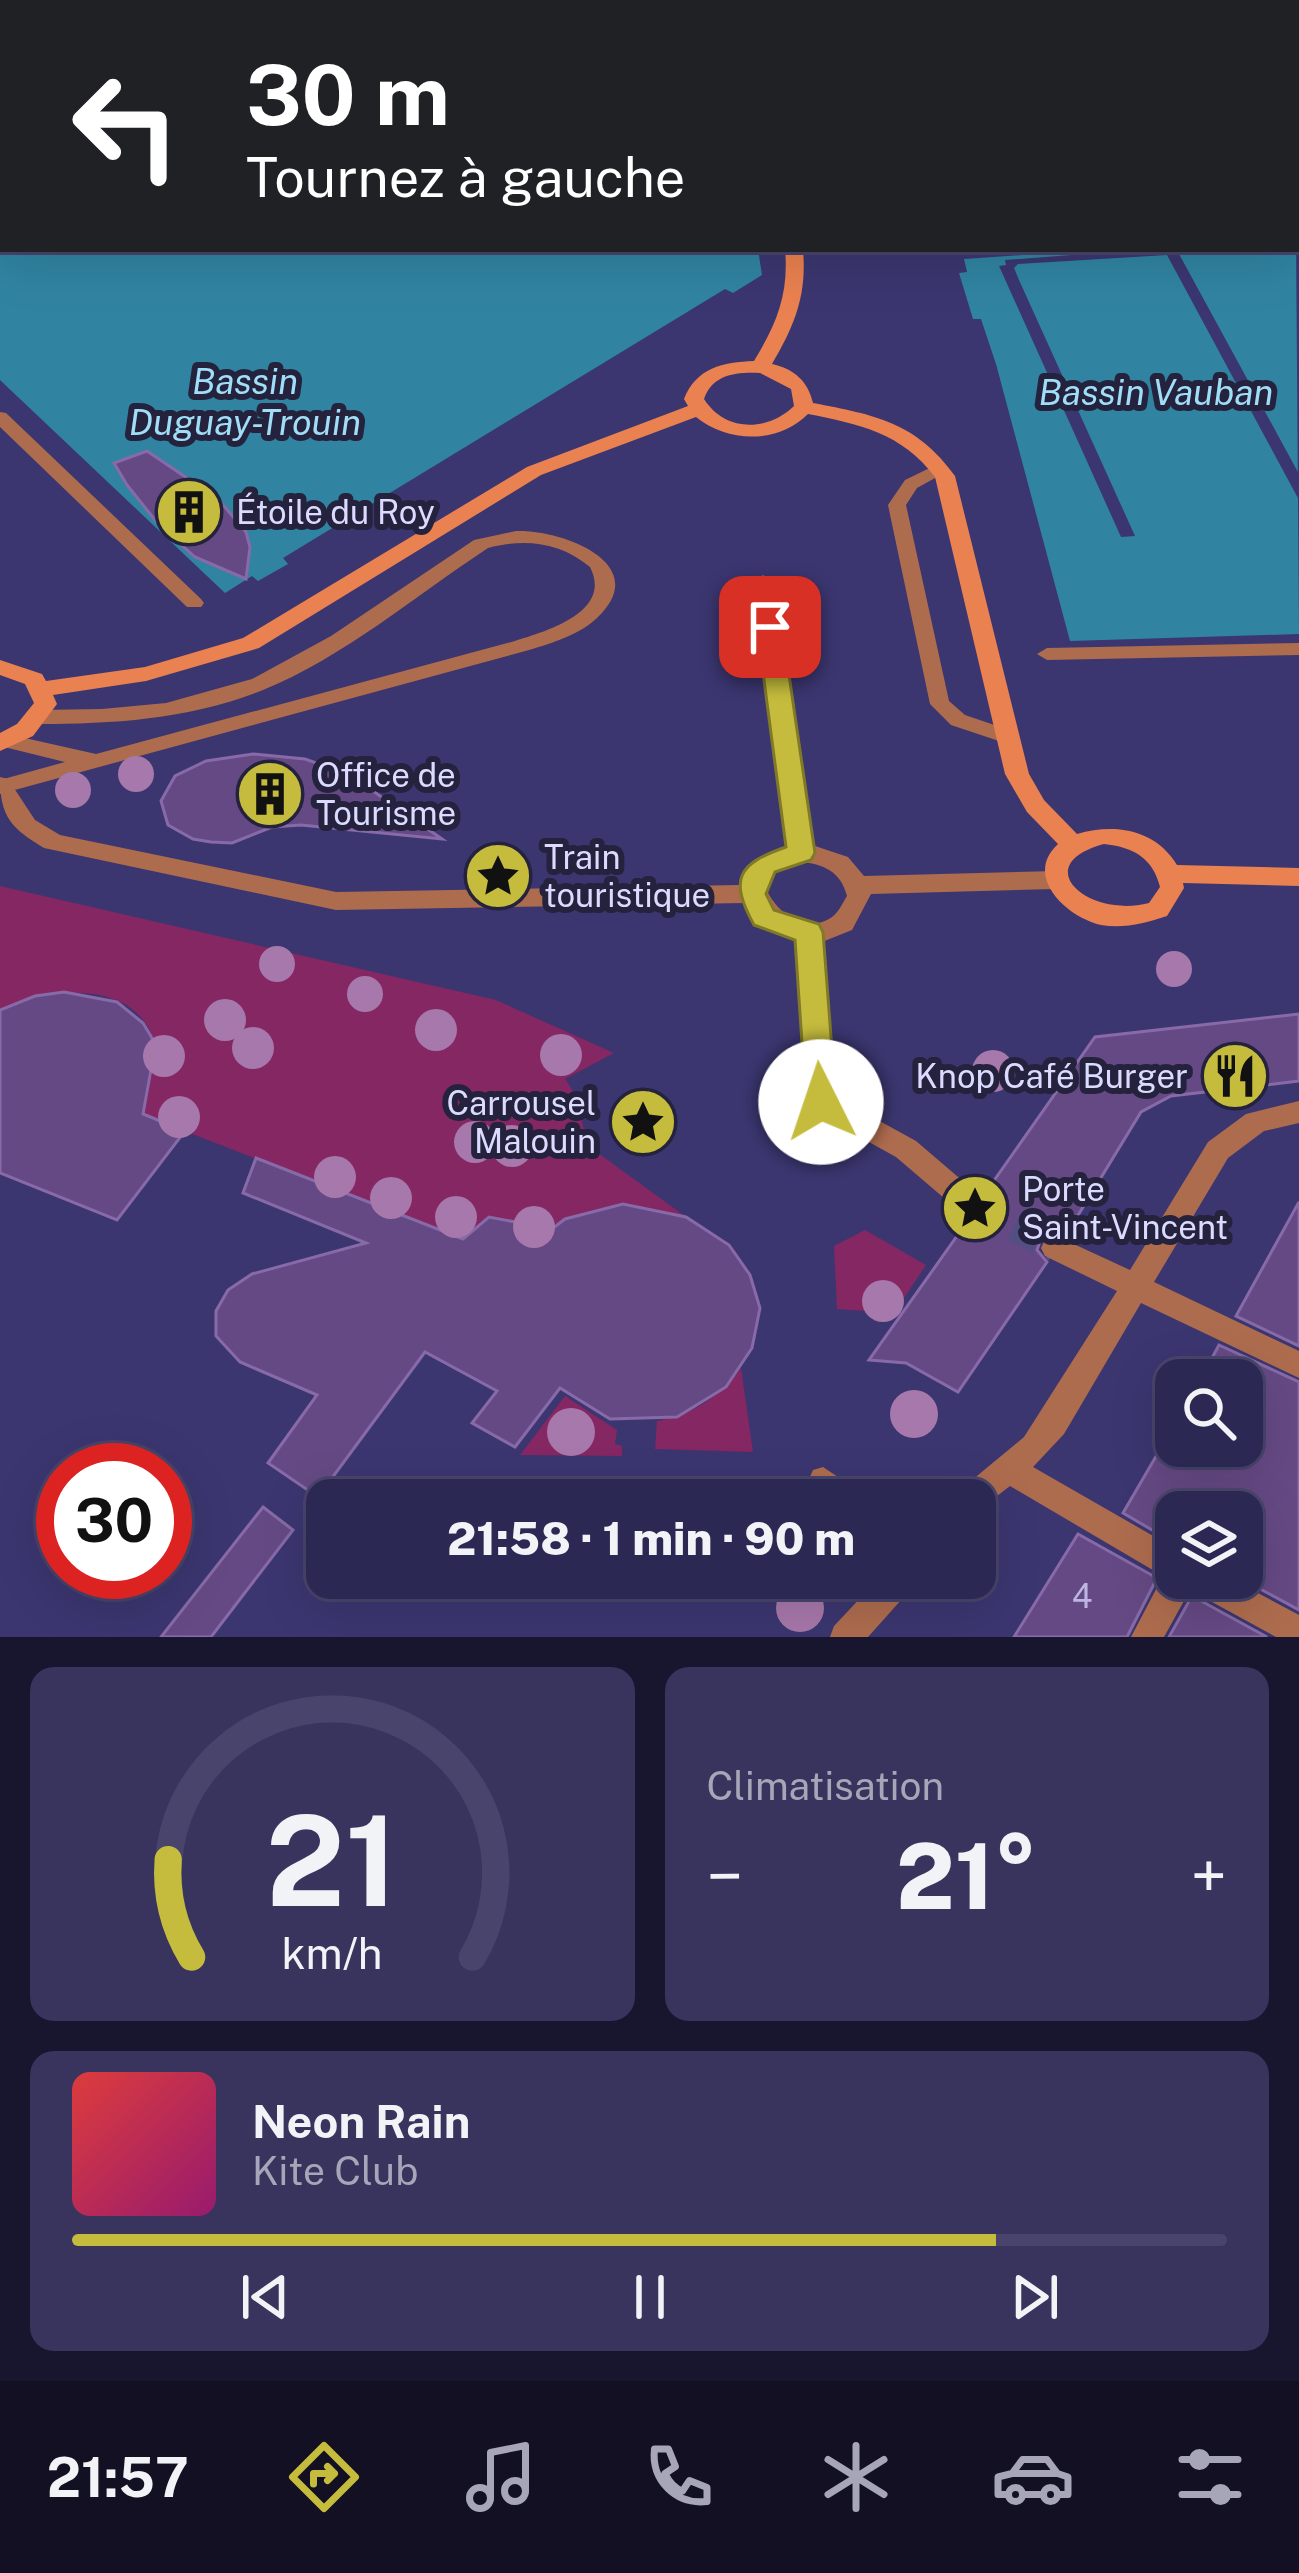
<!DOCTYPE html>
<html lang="fr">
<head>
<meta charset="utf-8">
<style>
  :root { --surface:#2c2854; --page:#38345e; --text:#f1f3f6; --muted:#a6a6b8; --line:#48446b; --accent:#c5bc3d }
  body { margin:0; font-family:"Public Sans",sans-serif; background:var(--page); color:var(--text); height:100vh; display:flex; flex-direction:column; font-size:45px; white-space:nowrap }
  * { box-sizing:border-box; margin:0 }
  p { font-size:39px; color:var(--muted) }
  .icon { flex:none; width:66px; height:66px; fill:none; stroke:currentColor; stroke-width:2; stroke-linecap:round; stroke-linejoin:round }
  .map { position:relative; height:1637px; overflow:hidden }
  .panel { display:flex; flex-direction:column; gap:30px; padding:30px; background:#18162e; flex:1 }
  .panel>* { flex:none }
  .hud { position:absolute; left:0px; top:0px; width:1299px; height:252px; box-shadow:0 12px 48px #0002,0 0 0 3px var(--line); background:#202124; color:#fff; overflow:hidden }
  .fabs { position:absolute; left:1155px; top:1359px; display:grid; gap:24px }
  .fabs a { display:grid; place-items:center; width:108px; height:108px; border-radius:24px; background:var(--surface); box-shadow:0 12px 48px #0002,0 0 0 3px var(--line); font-size:60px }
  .speed { position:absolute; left:36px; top:1443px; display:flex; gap:24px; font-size:60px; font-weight:700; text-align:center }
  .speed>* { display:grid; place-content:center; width:156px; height:156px; border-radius:50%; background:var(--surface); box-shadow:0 12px 48px #0002,0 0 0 3px var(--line); line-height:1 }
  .speed .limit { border:18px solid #d22; background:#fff; color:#111 }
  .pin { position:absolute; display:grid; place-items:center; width:102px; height:102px; color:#fff; margin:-51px; border-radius:24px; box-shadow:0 6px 18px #0006 }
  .me { position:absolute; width:132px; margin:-66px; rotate:356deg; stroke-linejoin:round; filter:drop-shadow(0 0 9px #0008) }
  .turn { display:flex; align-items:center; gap:42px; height:252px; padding:0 48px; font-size:54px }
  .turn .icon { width:156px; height:156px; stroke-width:2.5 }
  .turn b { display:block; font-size:84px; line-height:102px }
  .big { font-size:90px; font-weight:800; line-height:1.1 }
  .panel .widget { flex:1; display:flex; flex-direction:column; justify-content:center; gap:18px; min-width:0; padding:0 42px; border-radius:24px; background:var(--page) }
  .panel .dial { align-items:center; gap:0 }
  .dial svg { height:312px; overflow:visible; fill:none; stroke:var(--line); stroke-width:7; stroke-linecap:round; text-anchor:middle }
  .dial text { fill:var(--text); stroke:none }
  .song { display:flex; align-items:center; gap:36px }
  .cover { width:144px; height:144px; border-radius:18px; background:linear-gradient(135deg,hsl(0 70% 55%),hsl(320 70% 35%)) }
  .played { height:12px; border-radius:6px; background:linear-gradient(90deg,var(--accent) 80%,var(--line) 80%) }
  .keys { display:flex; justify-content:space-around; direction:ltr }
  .heat { display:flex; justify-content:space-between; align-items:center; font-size:66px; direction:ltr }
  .panel .tiles { flex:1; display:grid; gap:30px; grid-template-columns:1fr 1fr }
  .widget:last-child { grid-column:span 2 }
  .trip { position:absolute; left:306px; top:1479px; width:690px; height:120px; border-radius:24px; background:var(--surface); box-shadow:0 12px 48px #0002,0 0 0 3px var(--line); font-weight:800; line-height:120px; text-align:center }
  .menu { display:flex; height:192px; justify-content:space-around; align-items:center; background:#121022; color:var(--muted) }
  .menu .icon { width:84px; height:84px }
  .menu .selected { color:var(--accent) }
  .menu b { font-size:54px; color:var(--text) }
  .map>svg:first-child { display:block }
</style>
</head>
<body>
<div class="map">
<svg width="1299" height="1637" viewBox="0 0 1299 1637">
  <rect width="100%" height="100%" fill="#3b3670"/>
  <path fill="#842763" d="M0 886 496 1000 614 1053 565 1079C585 1105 577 1125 594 1150L686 1217C630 1199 583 1204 537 1241L524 1224 489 1217 463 1239 141 1114C144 1089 161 1064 153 1039 133 977 43 989 0 1010Z
    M865 1230 926 1265 894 1313 837 1309 834 1246Z
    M741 1368 753 1452 655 1449 657 1421C691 1415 722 1396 741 1368Z
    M565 1396 617 1430 615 1444 622 1446V1456L520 1455Z"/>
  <path fill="#3084a2" d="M0 0 461 3H3V249H758L762 275 733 293 725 289 283 558 288 564 258 581 252 576 225 593 0 380Z
    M1296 236 1299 634 1070 641 996 364 981 319H973L959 273 967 272 964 259 1110 249H1296Z"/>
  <path fill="#3b3670" d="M1151 249H1242L1179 254 1299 474V500L1167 255 1018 264 1014 268 1019 280 1135 536 1121 537 999 266 1006 265 1005 260Z"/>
  <path fill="#654984" stroke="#876aa7" stroke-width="3" d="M147 451 218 499 246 532 250 547 246 579 195 557 159 525 127 485 114 463Z
    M253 754 305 759 350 775 442 839 301 825 272 827 232 843 211 842 193 839 168 825 161 801 175 776 206 761Z
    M64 992 117 1002 143 1023 152 1038 154 1053 143 1114 185 1131 117 1220 0 1173V1010L35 996Z
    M1299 1014V1081L1171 1096 1141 1112 1066 1235 1053 1232 1041 1238 1037 1250 1047 1262 958 1392 906 1363 869 1360 967 1222 977 1224 989 1218 993 1206 986 1192 1095 1037Z
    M256 1158 463 1239 489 1217 552 1229 565 1219 623 1204 686 1217 729 1245 750 1275 760 1308 752 1348 726 1387 677 1417 610 1419 560 1388 515 1447 472 1423 497 1391 425 1352 318 1497 268 1463 317 1395 240 1362 216 1336V1311L228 1290 252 1274 366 1243 243 1193Z
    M1299 1202V1346L1236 1316Z
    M1219 1345 1299 1382V1610L1240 1578 1242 1512H1176V1544L1123 1513 1176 1422V1446H1242V1380H1200Z
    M263 1507 293 1530 211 1637H161Z
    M1078 1534 1157 1578 1127 1637H1014Z
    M1192 1596 1267 1637H1169Z"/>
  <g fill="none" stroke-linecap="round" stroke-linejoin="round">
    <path stroke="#534f85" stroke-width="28" stroke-dasharray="28 15" stroke-linecap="butt" d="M975 1208 1055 1248"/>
    <path fill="#ae6c4e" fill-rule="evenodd" d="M549 0H559L562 3H546Z
      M1299 221V231L1296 232V222Z
      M0 412 6 413 201 599 204 603 201 607H187L0 427Z
      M940 463 949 468 946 472 917 488 906 505 949 701 965 715 1015 732 1018 737 1015 742 1008 744 951 725 930 704 888 505 905 480Z
      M516 531C560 529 655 563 597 618 579 635 552 643 529 650L0 794V780L65 762 0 746V736L7 734 96 754 515 641C547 631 613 612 590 567 560 542 525 538 488 548 415 596 344 657 263 690 191 719 115 724 38 724L28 717 38 710 102 709 166 703 252 679 331 636 474 540Z
      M1299 643V655L1047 660 1037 654 1047 648Z
      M823 1467 859 1491 863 1500C840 1500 820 1503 809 1479L813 1470Z"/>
    <path fill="#ae6c4e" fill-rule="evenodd" d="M763 575 774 582 812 845 848 857 864 876 1055 871 1067 880 1055 889 871 894 852 930 822 942 834 1096 916 1141 985 1200 989 1208 985 1216 975 1220 965 1216 896 1157 811 1110 808 1102 797 940 762 924 745 903 336 910 44 848C11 828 0 817 0 777L8 779 35 820 60 835 336 892 740 885C743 860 766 854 788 848L752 582ZM801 862C824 864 841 872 847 896 842 904 838 914 829 919 802 935 769 907 764 881L774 870Z
      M1299 1101V1123L1264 1131 1228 1158 1154 1282 1299 1351V1378L1141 1303 1064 1434 1033 1467 1176 1549V1578H1230L1299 1615V1637H1276L1190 1590 1164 1637H1131L1163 1576 1010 1486 975 1513V1500H955L960 1490 1024 1437 1117 1291 1045 1256 1041 1248 1045 1240 1055 1236 1065 1240 1130 1270 1208 1142 1246 1114Z
      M879 1578H916L911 1589 868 1637H830L834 1626Z"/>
    <path fill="#ea8150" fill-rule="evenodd" d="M739 0H755L756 3H740Z
      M785 249H803C807 295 795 325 772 364 794 369 808 381 813 403 875 415 916 422 955 476L1029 774 1044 800 1077 834C1115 823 1155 829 1177 865L1299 868V886L1183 883 1184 888 1167 916C1145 923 1124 929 1101 925 1066 917 1023 876 1058 844L1027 812 1005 774 935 477C902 433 859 424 808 414 778 444 728 443 696 417L541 475 259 648 146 681 53 695 57 704 33 736 0 751V733L17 724 34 703 25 684 0 675V660L42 674 46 681 145 667 243 638 527 467 688 406 684 399C696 368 723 362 754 361 777 323 789 294 785 249ZM760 373 791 389 794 406C767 432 725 432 704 399 713 374 736 372 760 373ZM1104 844C1133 847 1153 858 1160 887L1149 903C1088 919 1027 865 1104 844Z"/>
  </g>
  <g fill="#a778ab">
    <circle cx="136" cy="774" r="18"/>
    <circle cx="73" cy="790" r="18"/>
    <circle cx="277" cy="964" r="18"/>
    <circle cx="1174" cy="969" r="18"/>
    <circle cx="365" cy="994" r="18"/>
    <circle cx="225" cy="1020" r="21"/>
    <circle cx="436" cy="1030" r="21"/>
    <circle cx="253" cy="1048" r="21"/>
    <circle cx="561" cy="1055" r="21"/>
    <circle cx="164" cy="1056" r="21"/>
    <circle cx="993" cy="1071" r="21"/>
    <circle cx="179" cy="1117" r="21"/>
    <circle cx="475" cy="1142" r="21"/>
    <circle cx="512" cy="1146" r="21"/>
    <circle cx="335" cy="1177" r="21"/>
    <circle cx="391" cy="1198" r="21"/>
    <circle cx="456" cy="1217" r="21"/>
    <circle cx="534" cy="1227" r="21"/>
    <circle cx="883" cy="1301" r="21"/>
    <circle cx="914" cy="1414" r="24"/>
    <circle cx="571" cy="1432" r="24"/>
    <circle cx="800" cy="1608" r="24"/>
  </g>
  <path fill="#c5bc3d" stroke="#807a28" stroke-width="3" d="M770 619 782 627 815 853 811 860 775 872 766 894 774 910 819 924 823 932 836 1102 832 1111H810L806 1102 795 940 754 925C729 879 737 864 786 847L757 627Z"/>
  <defs>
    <g id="building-disc" transform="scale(3.45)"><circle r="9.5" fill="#c5bc3d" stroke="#24223d"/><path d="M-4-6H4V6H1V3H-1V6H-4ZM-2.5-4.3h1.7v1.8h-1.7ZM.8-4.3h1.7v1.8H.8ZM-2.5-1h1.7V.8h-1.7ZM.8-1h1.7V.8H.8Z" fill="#111"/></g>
    <g id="sight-disc" transform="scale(3.45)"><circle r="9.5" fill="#c5bc3d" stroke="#24223d"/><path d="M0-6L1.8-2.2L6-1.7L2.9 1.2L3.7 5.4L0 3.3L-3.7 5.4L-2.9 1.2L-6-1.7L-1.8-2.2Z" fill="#111"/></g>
    <g id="restaurant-disc" transform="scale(3.45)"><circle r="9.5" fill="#c5bc3d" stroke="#24223d"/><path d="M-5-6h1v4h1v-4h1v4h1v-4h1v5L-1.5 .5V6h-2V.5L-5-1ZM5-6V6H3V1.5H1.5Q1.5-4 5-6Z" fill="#111"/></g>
  </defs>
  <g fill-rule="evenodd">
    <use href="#building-disc" x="189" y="512"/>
    <use href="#building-disc" x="270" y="794"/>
    <use href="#sight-disc" x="498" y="876"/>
    <use href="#restaurant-disc" x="1235" y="1076"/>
    <use href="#sight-disc" x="643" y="1122"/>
    <use href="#sight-disc" x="975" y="1208"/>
  </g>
  <g text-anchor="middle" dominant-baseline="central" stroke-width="12" stroke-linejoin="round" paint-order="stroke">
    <g font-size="33" fill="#dadbfe" stroke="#24223d" text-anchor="start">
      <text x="236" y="512">Étoile du Roy</text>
      <text x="316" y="775">Office de<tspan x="316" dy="38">Tourisme</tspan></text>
      <text x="544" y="857">Train<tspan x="544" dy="38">touristique</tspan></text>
      <text x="1188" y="1076" text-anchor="end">Knop Café Burger</text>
      <text x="596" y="1103" text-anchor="end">Carrousel<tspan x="596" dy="38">Malouin</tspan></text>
      <text x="1022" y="1189">Porte<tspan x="1022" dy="38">Saint-Vincent</tspan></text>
    </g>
    <g font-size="33" fill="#bdb6e0">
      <text x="1082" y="1596">4</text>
    </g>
    <g font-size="36" font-style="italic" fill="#a0def8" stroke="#24223d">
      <text x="245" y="381">Bassin<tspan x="245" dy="41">Duguay-Trouin</tspan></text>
      <text x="1156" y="392">Bassin Vauban</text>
    </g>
  </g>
</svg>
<div class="fabs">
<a><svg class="icon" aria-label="search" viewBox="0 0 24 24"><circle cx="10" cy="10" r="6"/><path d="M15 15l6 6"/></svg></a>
<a><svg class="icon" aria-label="layers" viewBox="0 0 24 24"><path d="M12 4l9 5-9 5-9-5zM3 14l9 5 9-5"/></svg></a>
</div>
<div class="speed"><div class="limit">30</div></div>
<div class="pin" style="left:770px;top:627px;background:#d93025"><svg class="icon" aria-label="arrive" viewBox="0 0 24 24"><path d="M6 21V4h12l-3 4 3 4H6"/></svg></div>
<svg class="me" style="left:821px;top:1102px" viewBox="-20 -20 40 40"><circle r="19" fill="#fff"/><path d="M0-13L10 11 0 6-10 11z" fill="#c5bc3d"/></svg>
<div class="trip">21:58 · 1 min · 90 m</div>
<div class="hud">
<div class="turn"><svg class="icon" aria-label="left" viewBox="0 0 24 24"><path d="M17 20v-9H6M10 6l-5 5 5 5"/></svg><div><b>30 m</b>Tournez à gauche</div></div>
</div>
</div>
<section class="panel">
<div class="tiles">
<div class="widget dial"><svg viewBox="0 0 100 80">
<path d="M14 69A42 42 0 1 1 86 69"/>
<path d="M14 69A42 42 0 0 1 8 44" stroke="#c5bc3d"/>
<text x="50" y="56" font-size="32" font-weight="700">21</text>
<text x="50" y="72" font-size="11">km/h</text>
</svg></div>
<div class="widget"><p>Climatisation</p>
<div class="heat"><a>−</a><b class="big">21°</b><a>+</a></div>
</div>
<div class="widget">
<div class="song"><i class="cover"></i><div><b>Neon Rain</b><p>Kite Club</p></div></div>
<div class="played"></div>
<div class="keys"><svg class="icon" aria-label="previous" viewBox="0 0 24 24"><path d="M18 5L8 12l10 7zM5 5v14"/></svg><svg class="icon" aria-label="pause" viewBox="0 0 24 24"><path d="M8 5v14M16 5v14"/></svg><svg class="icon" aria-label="next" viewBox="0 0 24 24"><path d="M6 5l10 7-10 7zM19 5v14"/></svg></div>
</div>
</div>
</section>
<nav class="menu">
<b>21:57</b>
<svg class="icon selected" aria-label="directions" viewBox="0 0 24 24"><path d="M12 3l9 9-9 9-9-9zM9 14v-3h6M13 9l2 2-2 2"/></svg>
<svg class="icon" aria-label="music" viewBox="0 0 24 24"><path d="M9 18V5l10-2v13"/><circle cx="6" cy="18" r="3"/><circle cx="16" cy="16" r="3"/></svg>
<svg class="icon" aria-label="phone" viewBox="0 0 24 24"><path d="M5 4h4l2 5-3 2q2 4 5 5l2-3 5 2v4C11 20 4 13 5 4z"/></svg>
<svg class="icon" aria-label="climate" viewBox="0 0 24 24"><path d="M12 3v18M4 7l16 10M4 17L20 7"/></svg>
<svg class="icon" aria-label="car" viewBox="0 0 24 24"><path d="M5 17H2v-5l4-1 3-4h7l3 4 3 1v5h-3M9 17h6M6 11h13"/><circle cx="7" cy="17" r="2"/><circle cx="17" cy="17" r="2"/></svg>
<svg class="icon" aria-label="filters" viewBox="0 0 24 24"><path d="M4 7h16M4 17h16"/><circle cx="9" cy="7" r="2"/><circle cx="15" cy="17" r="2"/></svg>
</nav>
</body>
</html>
